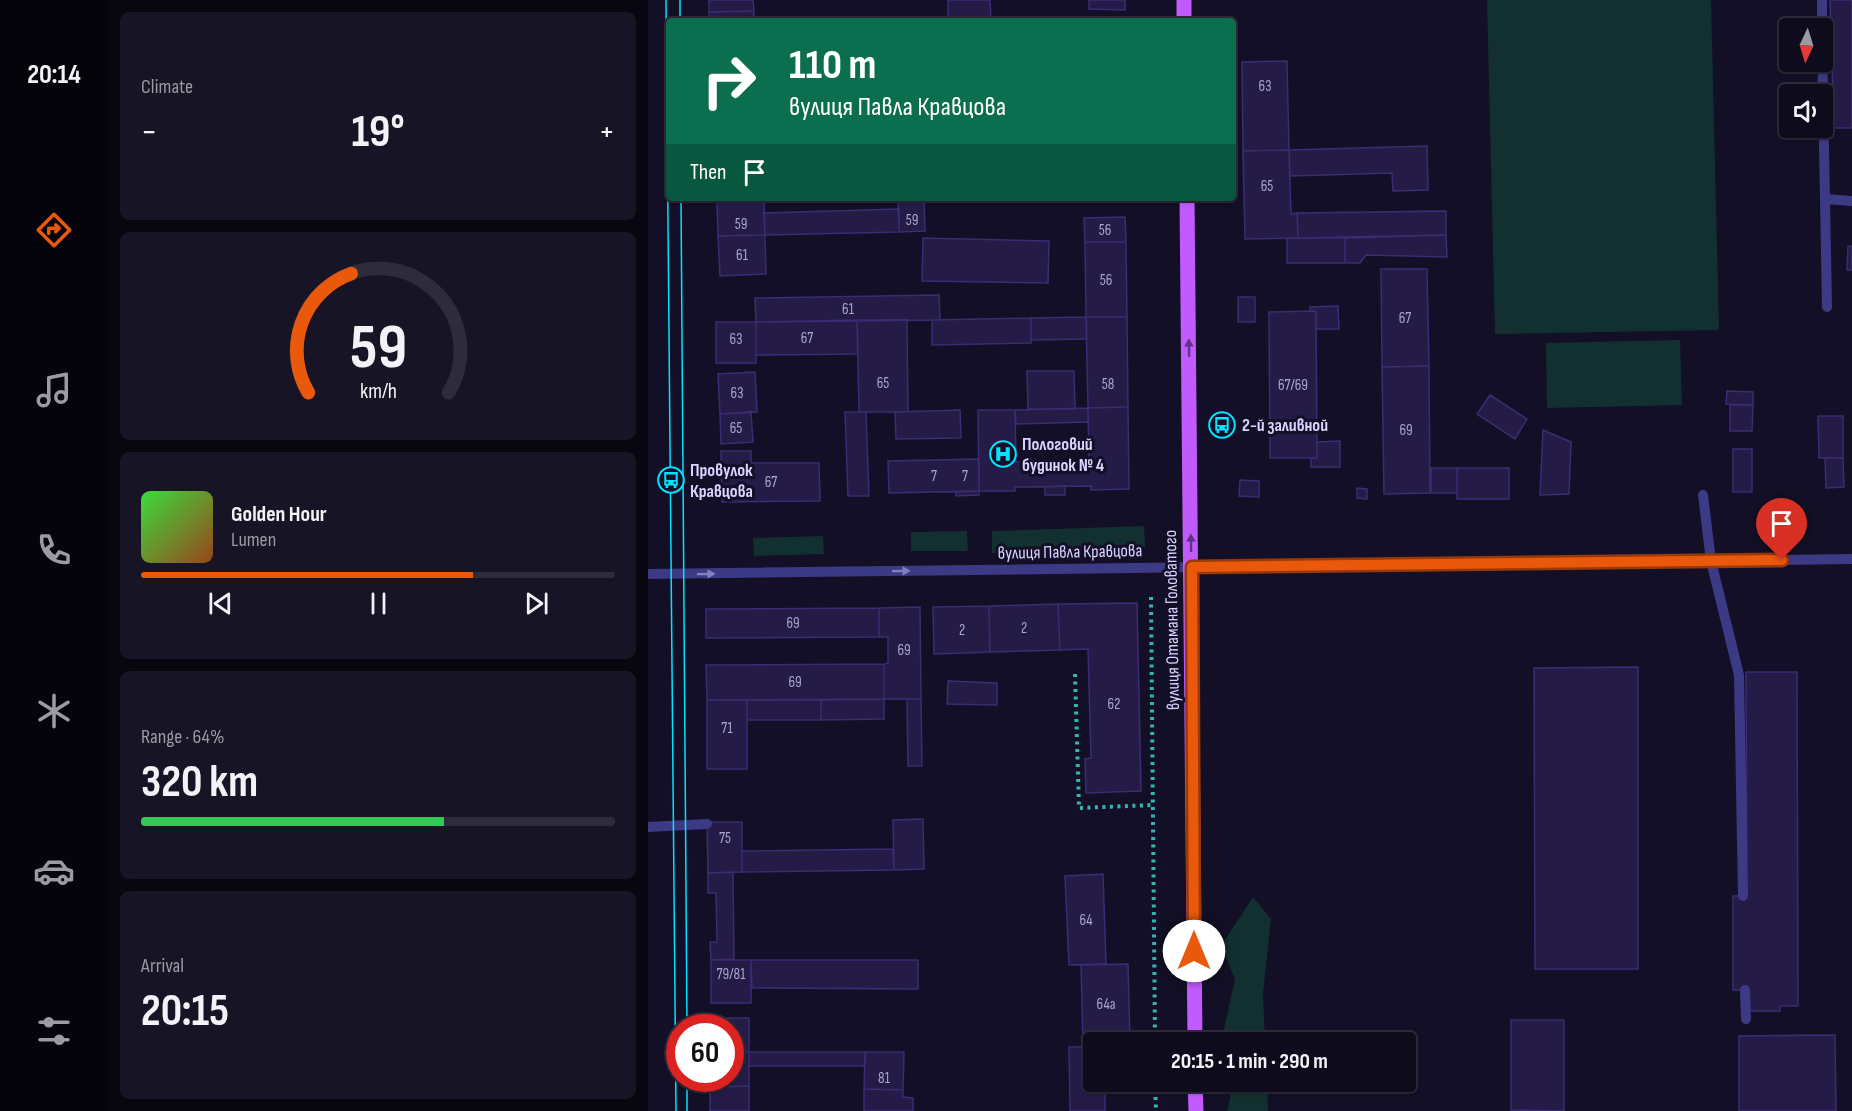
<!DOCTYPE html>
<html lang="en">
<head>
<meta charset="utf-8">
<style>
  :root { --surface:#0e0b1c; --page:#171425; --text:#f1f3f6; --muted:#9b9ba3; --line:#2e2b3b; --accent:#ea580c }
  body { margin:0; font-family:"Sofia Sans Condensed",sans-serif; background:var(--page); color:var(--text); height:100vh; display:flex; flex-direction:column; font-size:22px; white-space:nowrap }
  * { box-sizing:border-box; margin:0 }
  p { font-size:20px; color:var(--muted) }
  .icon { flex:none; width:33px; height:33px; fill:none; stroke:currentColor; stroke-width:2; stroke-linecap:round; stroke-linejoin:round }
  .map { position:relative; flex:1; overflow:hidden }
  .drawer { display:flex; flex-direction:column; gap:12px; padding:12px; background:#08060f; width:540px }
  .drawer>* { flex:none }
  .hud { position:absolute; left:18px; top:18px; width:570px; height:183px; border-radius:6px; box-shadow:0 2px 4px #0004,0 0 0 2px var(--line); background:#0b6e4f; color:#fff; overflow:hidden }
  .needle { width:39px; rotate:184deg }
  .controls { position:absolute; left:1131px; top:18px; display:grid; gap:12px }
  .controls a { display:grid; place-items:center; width:54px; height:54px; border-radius:6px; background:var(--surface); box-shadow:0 2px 4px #0004,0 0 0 2px var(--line); font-size:30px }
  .speed { position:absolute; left:18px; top:1014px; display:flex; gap:12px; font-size:30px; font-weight:700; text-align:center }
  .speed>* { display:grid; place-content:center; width:78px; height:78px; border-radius:50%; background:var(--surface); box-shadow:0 2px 4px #0004,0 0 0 2px var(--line); line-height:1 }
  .speed .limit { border:9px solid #d22; background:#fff; color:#111 }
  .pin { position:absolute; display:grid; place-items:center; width:51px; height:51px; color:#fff; margin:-62px -26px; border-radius:50% 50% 50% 0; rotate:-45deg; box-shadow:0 0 6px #0007 }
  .pin .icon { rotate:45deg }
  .me { position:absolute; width:66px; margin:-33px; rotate:0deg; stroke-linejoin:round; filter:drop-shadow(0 0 4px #0008) }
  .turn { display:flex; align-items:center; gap:21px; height:126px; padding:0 24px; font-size:27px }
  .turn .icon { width:78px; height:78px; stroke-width:2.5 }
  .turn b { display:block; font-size:42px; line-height:51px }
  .then { display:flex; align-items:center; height:57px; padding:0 24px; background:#0003; gap:12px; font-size:22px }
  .big { font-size:45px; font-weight:700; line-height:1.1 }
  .drawer .card { flex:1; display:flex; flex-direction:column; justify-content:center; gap:9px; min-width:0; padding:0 21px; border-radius:9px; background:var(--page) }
  .drawer .dial { align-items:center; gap:0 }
  .dial svg { height:156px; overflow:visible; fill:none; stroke:var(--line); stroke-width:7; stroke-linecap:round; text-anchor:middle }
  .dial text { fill:var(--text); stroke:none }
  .song { display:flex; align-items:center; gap:18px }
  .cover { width:72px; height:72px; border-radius:9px; background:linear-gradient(135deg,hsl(120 70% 55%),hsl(20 70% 35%)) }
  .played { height:6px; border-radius:3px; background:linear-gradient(90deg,var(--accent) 70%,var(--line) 70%) }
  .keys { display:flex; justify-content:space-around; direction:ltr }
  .heat { display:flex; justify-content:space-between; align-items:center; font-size:33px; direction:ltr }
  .charge { height:9px; border-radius:4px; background:linear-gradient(90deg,#34c759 64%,var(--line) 0) }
  .trip { position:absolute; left:435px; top:1032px; width:333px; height:60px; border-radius:6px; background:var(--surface); box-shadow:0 2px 4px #0004,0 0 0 2px var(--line); font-weight:700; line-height:60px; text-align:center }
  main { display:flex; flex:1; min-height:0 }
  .menu { display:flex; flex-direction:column; width:108px; justify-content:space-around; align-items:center; background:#06040b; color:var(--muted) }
  .menu .icon { width:42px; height:42px }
  .menu .current { color:var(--accent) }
  .menu b { font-size:27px; color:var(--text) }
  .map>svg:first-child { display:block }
</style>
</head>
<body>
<main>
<nav class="menu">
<b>20:14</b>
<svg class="icon current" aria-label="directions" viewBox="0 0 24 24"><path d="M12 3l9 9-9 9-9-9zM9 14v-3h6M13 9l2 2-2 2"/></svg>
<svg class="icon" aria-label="music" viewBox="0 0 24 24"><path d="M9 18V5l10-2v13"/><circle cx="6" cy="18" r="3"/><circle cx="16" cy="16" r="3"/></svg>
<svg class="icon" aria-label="phone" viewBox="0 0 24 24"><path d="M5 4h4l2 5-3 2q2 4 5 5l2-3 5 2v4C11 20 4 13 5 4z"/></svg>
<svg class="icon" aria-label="climate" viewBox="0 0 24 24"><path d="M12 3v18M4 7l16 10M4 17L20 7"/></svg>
<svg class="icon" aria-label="car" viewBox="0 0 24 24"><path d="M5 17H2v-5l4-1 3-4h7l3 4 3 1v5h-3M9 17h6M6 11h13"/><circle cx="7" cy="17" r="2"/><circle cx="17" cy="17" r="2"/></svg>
<svg class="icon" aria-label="filters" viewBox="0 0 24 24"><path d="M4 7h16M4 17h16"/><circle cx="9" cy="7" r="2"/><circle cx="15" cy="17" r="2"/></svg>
</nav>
<section class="drawer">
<div class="card"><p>Climate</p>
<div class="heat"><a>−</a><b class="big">19°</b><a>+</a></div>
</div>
<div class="card dial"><svg viewBox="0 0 100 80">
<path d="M14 69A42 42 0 1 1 86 69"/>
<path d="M14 69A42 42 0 0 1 36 8" stroke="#ea580c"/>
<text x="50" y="56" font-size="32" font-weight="700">59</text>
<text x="50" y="72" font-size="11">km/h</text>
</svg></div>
<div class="card">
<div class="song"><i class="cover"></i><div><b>Golden Hour</b><p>Lumen</p></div></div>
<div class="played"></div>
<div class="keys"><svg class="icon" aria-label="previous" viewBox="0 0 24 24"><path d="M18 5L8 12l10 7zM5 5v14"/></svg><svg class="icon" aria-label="pause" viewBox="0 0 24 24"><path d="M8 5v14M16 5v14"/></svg><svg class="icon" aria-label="next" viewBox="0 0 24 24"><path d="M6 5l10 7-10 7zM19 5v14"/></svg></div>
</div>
<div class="card"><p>Range · 64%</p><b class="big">320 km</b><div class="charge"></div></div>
<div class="card"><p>Arrival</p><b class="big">20:15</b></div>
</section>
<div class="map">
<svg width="1204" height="1111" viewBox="0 0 1204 1111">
  <rect width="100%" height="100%" fill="#130f26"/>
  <path fill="#12302f" d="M839 0H1063L1071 330 847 334Z
    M1032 340 1034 405 899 408 898 343Z
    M496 526 497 548 344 553V531Z
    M319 531 320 551H263V532Z
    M175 536 176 554 106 556 105 538Z
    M605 897 623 919 615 994 617 1042H576L575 1034 587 979 573 946Z
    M581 1082H619L620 1111H579L582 1099Z"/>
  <path fill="#241b47" stroke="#3b2d73" stroke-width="1.5" d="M61 0H105L106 11 61 12Z
    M300 0H342L343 21H300Z
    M441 0H477V10L441 9Z
    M1182 0H1204V128H1186Z
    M106 11V21H62L61 12Z
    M639 61 641 150 595 151 594 62Z
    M779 146 780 190 745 191 744 173 642 176 641 150Z
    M641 150 643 214 649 213 650 238 597 239 595 151Z
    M250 198H276L277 231 251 232Z
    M116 201 117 235 70 236 69 202Z
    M251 209V232L117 235 116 213Z
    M798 211V235L650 238 649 213Z
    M477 217 478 242H437L436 218Z
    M117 235 118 274 72 276 70 236Z
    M798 235 799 257 718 255 712 263H697V238Z
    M275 238 401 241 400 283 274 281Z
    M639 238H697V263H639Z
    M437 242H478L479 317H438Z
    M1200 246H1204V270H1199Z
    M733 269H779L781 366 734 367Z
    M291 295 292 320 108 322 107 298Z
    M590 297H607V322H590Z
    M690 306 691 329H668V311H662V307Z
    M668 311 669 458H622L621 312Z
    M438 317H479L480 407 440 408Z
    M438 317 439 339 383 340V318Z
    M383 318V343L284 345V320Z
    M209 320H259L260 412H211Z
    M209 320 210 354 108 355V322Z
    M68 322H108V363H68Z
    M781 366 782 493 736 494 734 367Z
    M379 371H426L427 409H380Z
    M107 372 109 412 72 414 70 374Z
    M1079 391 1105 392V405L1078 404Z
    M842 395 879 419 867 439 829 414Z
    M1082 405H1105L1104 431H1082Z
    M480 407 481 489 443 490V486L367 487V491H331L330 410H367L368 462 441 461 440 408Z
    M440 408V422L368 424 367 410Z
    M312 410 313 438 248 439 247 412Z
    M103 412 105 442 73 444 72 414Z
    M197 412H218L221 496H200Z
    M1170 416H1195V458H1171Z
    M895 430 923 442 921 494 892 495Z
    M692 441V467H663V458H669V442Z
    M1085 449H1104V492H1085Z
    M73 451H103V463H171L172 501 74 502Z
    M1177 458H1195L1196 487 1178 488Z
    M331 459V491L241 493 240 461Z
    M783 468H809V493H783Z
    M809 468H861V499H809Z
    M592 480 611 481V497L591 496Z
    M417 486V495H397V487Z
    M709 488 719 489V499L709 498Z
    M331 491V495L308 496V492Z
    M489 603 493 791 438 793 437 759 443 758 440 649 412 650 410 604Z
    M410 604 412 650 342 652 341 606Z
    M341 606 342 652 286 654 285 607Z
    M272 607 273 699H236V664L240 663V637H231V608Z
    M231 608V637L58 638V609Z
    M236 664V699L59 700 58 665Z
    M990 667V969H887L886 668Z
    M1098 672H1149L1150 1006H1132V1011H1101L1100 990H1085V896H1099Z
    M300 681 349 683V705L299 704Z
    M236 699V719L173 720V700Z
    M259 699H273L274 766H260Z
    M59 700H99V769H59Z
    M99 700H173V720H99Z
    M275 819 276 869 246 870 245 820Z
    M59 822H94V872L60 873Z
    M245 849 246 870 94 872V851Z
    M85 872 86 959 63 960 62 942H69L68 893H60V873Z
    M455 874 458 964 421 965 417 876Z
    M63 960H103V1003H63Z
    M103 960H270V989L104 988Z
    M480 964 482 1042H446V1047H435L433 965Z
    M63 1018H101V1052H82V1028H63Z
    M863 1020H916V1111L863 1110Z
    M1187 1035 1188 1111H1091V1036Z
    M421 1047H446V1082H457V1111H422Z
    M82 1052H101V1086L62 1087V1078H82Z
    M101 1052H217V1066H101Z
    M217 1052H256L255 1090 216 1089Z
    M101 1086V1111H62V1087Z
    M216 1089 255 1090V1097L265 1098V1111H216Z"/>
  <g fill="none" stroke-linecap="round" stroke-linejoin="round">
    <path stroke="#2fb8b0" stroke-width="4" stroke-dasharray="3 4.5" stroke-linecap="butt" d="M503 597 507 1042
      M427 674 431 808 505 805
      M507 1082 508 1111"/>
    <path stroke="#3d3a85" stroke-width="10" d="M1174 0V28
      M1174 40 1179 307
      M1178 199 1204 201
      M1055 495 1063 561 1091 675 1095 896
      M0 574 1204 559
      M0 827 59 824
      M1097 990 1098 1019"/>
    <path stroke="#c25bff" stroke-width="15" d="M536 0V21
      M539 198 547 1042
      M547 1082 548 1111"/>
    <path stroke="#00e5ff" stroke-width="1.5" d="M18 0 28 1111
      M32 0V21
      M33 198 39 1028
      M39 1078V1111"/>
  </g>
  <defs><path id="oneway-solid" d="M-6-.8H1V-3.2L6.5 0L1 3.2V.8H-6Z" transform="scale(1.5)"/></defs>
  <g fill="#623188">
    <use href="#oneway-solid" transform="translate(541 348) rotate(-91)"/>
    <use href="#oneway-solid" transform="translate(543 543) rotate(-91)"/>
  </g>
  <g fill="#837fbc">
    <use href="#oneway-solid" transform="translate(253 571) rotate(-1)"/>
    <use href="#oneway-solid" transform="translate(58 574) rotate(-1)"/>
  </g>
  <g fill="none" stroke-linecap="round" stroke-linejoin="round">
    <g stroke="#983908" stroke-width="15">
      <path id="route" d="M546 951 544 567 1134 560"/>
    </g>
    <use href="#route" stroke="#ea580c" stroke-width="10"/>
  </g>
  <defs>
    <g id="bus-ring" transform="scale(1.35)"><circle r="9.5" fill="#130f26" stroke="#00e5ff" stroke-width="1.5"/><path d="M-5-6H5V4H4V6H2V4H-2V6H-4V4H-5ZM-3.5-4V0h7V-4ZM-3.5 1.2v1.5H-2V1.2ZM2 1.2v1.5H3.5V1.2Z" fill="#00e5ff"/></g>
    <g id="hospital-ring" transform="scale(1.35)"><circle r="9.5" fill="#130f26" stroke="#00e5ff" stroke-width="1.5"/><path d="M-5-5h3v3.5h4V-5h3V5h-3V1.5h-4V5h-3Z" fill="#00e5ff"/></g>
  </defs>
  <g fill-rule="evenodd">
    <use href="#bus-ring" x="574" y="425"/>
    <use href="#hospital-ring" x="355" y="454"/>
    <use href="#bus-ring" x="23" y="480"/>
  </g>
  <g text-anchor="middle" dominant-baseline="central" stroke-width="6" stroke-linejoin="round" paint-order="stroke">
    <g font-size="15" fill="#aca6d1">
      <text x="617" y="86">63</text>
      <text x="619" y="186">65</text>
      <text x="264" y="220">59</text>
      <text x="93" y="224">59</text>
      <text x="457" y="230">56</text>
      <text x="94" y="255">61</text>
      <text x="458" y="280">56</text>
      <text x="200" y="309">61</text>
      <text x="757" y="318">67</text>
      <text x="159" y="338">67</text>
      <text x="88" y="339">63</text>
      <text x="235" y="383">65</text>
      <text x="460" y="384">58</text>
      <text x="645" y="385">67/69</text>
      <text x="89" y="393">63</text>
      <text x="88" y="428">65</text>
      <text x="758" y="430">69</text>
      <text x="286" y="476">7</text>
      <text x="317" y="476">7</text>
      <text x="123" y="482">67</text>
      <text x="145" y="623">69</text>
      <text x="376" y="628">2</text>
      <text x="314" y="630">2</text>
      <text x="256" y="650">69</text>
      <text x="147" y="682">69</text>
      <text x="466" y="704">62</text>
      <text x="79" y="728">71</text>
      <text x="77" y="838">75</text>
      <text x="438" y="920">64</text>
      <text x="83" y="974">79/81</text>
      <text x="458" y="1004">64а</text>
      <text x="236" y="1078">81</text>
    </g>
    <g font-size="18" font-weight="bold" fill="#d9d4ff" stroke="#130f26" text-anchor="start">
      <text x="594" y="425">2-й заливной</text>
      <text x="374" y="444">Пологовий<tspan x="374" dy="21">будинок № 4</tspan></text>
      <text x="42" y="470">Провулок<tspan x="42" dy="21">Кравцова</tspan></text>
    </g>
    <g font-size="18" fill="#d9d4ff" stroke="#130f26">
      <text transform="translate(422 552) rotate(-1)">вулиця Павла Кравцова</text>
      <text transform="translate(524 620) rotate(-91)">вулиця Отамана Головатого</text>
    </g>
  </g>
</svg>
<div class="controls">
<a><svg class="needle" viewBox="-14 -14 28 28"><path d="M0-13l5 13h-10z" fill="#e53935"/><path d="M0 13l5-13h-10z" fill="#9b9ba3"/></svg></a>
<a><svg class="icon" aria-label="sound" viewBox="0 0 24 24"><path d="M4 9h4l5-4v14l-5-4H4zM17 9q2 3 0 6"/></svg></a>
</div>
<div class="speed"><div class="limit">60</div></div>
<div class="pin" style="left:1134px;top:560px;background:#d93025"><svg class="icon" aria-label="arrive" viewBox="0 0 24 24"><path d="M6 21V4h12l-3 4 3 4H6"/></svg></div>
<svg class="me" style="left:546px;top:951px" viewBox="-20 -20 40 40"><circle r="19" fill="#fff"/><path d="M0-13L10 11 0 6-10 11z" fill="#ea580c"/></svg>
<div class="trip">20:15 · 1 min · 290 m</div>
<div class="hud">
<div class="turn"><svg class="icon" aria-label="right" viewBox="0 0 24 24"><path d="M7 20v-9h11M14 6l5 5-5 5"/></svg><div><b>110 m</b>вулиця Павла Кравцова</div></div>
<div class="then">Then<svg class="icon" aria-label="arrive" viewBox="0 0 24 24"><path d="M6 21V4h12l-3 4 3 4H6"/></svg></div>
</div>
</div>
</main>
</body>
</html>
